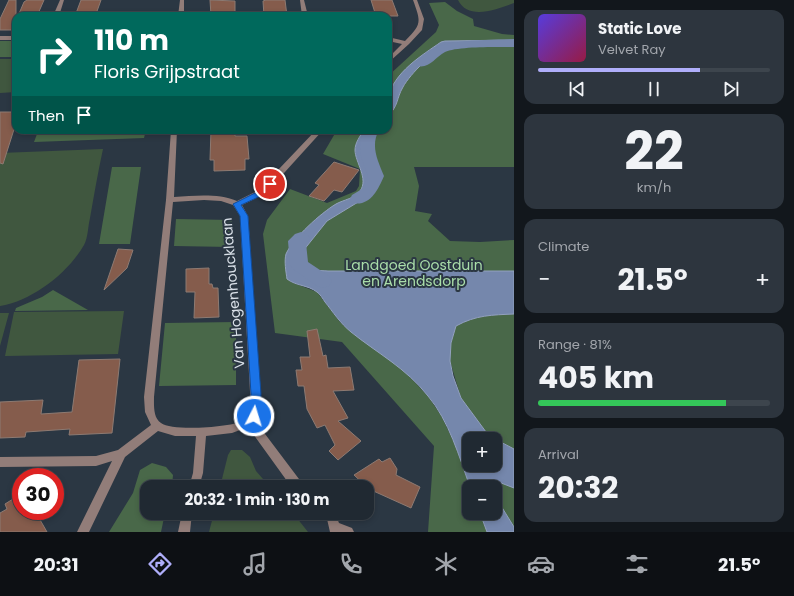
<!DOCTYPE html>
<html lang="en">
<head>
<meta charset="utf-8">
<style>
  :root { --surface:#202932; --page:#2d353e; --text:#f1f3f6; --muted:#a2a6ac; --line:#3d454d; --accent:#afaefa }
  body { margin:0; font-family:Poppins,sans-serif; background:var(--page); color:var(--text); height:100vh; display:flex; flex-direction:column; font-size:15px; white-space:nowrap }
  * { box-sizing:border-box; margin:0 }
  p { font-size:13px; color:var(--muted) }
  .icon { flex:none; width:22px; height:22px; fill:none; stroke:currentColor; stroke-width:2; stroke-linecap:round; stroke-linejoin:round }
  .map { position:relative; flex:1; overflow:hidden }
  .panel { display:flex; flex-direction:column; gap:10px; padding:10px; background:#12171c; width:280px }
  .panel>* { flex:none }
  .hud { position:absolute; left:12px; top:12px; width:380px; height:122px; border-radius:12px; box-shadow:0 2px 6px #0003,0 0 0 1px var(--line); background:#00695c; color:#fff; overflow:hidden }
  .tools { position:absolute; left:462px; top:432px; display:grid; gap:8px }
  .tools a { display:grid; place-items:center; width:40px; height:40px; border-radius:8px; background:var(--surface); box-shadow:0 2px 6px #0003,0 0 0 1px var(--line); font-size:20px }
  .speed { position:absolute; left:12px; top:468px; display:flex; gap:8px; font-size:20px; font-weight:700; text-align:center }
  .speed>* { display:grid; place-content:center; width:52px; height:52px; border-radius:50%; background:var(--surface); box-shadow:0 2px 6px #0003,0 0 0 1px var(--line); line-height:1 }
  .speed .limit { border:6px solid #d22; background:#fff; color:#111 }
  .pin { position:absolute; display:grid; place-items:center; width:34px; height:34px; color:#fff; margin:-17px; border:2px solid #fff; border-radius:50%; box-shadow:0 1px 4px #0007 }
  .me { position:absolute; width:44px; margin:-22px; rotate:5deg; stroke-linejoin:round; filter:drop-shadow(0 0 3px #0008) }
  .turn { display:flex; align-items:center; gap:14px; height:84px; padding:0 16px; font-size:18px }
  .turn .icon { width:52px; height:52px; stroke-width:2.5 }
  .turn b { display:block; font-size:28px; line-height:34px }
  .then { display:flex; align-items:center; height:38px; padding:0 16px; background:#0003; gap:8px; font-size:15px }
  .big { font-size:30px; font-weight:700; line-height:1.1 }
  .panel .card { flex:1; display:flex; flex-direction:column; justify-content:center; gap:6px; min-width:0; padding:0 14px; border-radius:12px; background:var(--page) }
  .panel .dial { align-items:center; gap:0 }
  .dial b { font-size:52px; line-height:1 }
  .song { display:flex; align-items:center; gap:12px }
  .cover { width:48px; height:48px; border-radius:6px; background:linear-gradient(135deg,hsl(250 70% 55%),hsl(340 70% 35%)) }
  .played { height:4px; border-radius:2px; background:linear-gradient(90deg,var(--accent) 70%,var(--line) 70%) }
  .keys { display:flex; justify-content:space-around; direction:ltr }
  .heat { display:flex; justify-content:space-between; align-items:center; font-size:22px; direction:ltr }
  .charge { height:6px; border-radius:3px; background:linear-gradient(90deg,#34c759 81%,var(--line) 0) }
  .trip { position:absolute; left:140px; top:480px; width:234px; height:40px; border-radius:12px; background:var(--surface); box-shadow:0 2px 6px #0003,0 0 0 1px var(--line); font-weight:700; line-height:40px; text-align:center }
  .menu { display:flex; height:64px; justify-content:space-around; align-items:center; background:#0d1014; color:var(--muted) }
  .menu .icon { width:28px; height:28px }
  .menu .active { color:var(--accent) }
  .menu b { font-size:18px; color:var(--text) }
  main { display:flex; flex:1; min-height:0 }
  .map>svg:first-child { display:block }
</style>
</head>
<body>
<main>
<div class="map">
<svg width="514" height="532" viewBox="0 0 514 532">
  <rect width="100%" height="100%" fill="#2b3743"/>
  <path fill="#40573f" d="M458 0H514V3C498 9 468 21 458 0Z
    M0 59H16V92L0 93Z
    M103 149C98 172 94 195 90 218 88 226 88 238 84 245 68 273 32 301 0 306V153Z
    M124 311 118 354 5 356 14 312Z
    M0 313H9L0 346Z
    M231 450H242L250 457 256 471 270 487H220L228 455Z
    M214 513H293L308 532H209Z"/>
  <path fill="#496849" d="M445 2 457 11 473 19 474 26 502 34 514 35V40L445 41 441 42C418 57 398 72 388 98V76L436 32 439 25 429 3Z
    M0 41H16V57H0Z
    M458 45H514V167H414L419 186 415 211 432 214 428 221 450 241 480 242 514 240V271H328C317 270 304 272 298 263L299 256 327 221 368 196 373 188 374 180 366 149 367 143 375 130H388V116C399 105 396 99 403 87 414 68 436 48 458 45Z
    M135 130H146L144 138 34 142 37 134 135 131Z
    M337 130H364C360 136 356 142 355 149 355 162 368 178 361 191 357 197 344 200 337 204 318 214 297 237 286 255L291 282 317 292 340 322 351 332 384 355 406 373 428 396 442 417 456 447 470 487 469 513H480L487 532H428L434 446 342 342 275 333 263 234 267 220 290 189 327 203 356 191 359 186 360 169 323 154Z
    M112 167H141L130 244H99Z
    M176 219 232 220 231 247 174 246Z
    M53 290 88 310 15 311 16 308 42 297Z
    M514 314V449L489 436 461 398 450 361 451 343 456 326C476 315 492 315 514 314Z
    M236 322V385L159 386 165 323Z
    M152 463 166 467 173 475 172 487H147V513H165L161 532H109L133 493 140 470Z
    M496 481 514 488V527L495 496V487H493L492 484Z"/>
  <path fill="#7587ac" stroke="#93a2be" d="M514 40V45C495 45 466 42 449 46 435 49 410 74 403 87 396 99 399 105 388 116 388 111 387 103 388 98 394 72 421 56 441 42L445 41Z
    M364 130H375L367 143 366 149 374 180V188L368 196 327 221 299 256 298 263C304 272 318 270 328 271H514V314C492 315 476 315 456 326L451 343 450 361 453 376 461 398 489 436 494 439H469V465H495V439L514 449V488L496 481 492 484 493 487H470C459 456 449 421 428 396 406 368 377 353 351 332 340 323 333 312 325 302 323 299 320 294 317 292 308 285 296 286 287 279 286 272 284 261 286 254 293 238 321 213 336 204 343 200 356 198 360 191 369 179 355 162 355 150 355 143 360 136 364 130Z
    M495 496 514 527V532H487L480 513H495Z"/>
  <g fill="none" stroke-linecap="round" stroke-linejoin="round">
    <path fill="#7587ac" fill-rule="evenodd" d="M514 39V47C498 47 458 46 445 52 435 57 430 69 417 66L416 63C434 36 485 41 514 39Z
      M365 130H379C370 146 378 161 384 176 378 190 370 207 352 203L350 199 352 195 362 189 368 176C362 160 355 146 365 130Z
      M301 232 307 234 310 238 306 243 308 262 329 276 332 281 329 286 323 288 317 286 293 269 290 265 288 241 295 234Z"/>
  </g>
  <path fill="#855c4c" stroke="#8d7a72" d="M9 0H16V30H0V19Z
    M27 0H44L37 16H18L24 2Z
    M81 0H101L96 14H94V16H75Z
    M210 0 235 1V16H211Z
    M266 0H285L287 16H264L263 1Z
    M371 0H392L398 16H376Z
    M0 112H16V123L3 164 0 163Z
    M211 130H235V136H247L249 159H245V170L214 171V160H210Z
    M334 162 359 170 342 192 334 190 324 201 309 196 319 185 315 183Z
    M118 249 133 250 127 268 104 290Z
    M209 268V284H212L213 288H218L219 317 194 318 195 292H186V269Z
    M317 329 323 356 326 355 328 368 350 367 354 390 333 391 348 418 338 421 361 441 338 460 329 451 335 445 325 425 317 428 307 409 304 386H298L296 370H302L300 357H310L307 331Z
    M120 359 112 433 69 435 70 429 26 432 25 437 0 438V402L43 400 41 414 72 412 79 360Z
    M390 458 397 469 396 475 420 487 411 508 369 489 354 475 379 459 382 462Z
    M21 494V511H35L47 532H0V513L7 509 5 504Z"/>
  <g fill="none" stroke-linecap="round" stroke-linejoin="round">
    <path fill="#927d79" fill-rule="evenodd" d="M60 0H64L59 16H53Z
      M180 0H184V16H178Z
      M300 0H304L308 16H302Z
      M413 0H417L424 19 422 30 409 44 388 63V58L402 44 388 41V37L405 41C422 24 421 22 413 0Z
      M0 36H16V40H0Z
      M171 130H177L174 197C195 196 217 193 237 201L259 190 316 130H323L265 194 242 205 248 216 261 409 256 422 305 487H293L287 481 248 427 232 433 206 436 203 473 199 487H189L193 473 196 436H175L158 431 125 457 89 532H77L112 461 96 466 0 467V457L96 456 118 450 151 425 145 412 144 397 166 200ZM204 200 221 201 233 205 240 216 251 409C250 413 250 417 246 420 233 427 173 432 161 423 153 418 154 405 154 397L173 202Z
      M182 513H192L190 532H178Z
      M322 513H335L339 523 352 528 354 532H330L327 519 323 517Z"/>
  </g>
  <path fill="#1a73e8" stroke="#114b97" d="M270 181 274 184 265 194 241 205 248 216 261 394 260 416 258 419 254 420 250 419 249 416 251 394 240 216 233 204 259 191 267 182Z"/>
  <g text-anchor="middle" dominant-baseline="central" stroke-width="4" stroke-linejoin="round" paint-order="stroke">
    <g font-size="14" fill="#a9dda9" stroke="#2b3743">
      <text x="414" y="265">Landgoed Oostduin<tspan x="414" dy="16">en Arendsdorp</tspan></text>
    </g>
    <g font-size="14" fill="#d9e0e8" stroke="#2b3743">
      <text transform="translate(233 293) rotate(-95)">Van Hogenhoucklaan</text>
    </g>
  </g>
</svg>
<div class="tools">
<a>+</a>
<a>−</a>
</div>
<div class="speed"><div class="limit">30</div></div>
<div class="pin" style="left:270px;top:184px;background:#d93025"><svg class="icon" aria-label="arrive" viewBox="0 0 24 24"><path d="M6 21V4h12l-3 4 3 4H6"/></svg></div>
<svg class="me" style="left:254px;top:416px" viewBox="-20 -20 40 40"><circle r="17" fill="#1a73e8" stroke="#fff" stroke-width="3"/><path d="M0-11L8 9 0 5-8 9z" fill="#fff"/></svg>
<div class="trip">20:32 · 1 min · 130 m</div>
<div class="hud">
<div class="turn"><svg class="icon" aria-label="right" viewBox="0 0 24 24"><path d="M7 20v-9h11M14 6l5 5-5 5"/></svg><div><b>110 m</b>Floris Grijpstraat</div></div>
<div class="then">Then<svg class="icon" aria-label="arrive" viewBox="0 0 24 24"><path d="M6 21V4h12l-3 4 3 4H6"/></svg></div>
</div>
</div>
<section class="panel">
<div class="card">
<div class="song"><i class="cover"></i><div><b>Static Love</b><p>Velvet Ray</p></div></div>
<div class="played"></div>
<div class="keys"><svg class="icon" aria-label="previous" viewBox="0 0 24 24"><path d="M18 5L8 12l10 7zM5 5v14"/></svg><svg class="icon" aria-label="pause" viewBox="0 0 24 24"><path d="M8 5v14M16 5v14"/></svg><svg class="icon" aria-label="next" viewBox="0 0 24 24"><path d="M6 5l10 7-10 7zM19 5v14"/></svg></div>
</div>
<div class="card dial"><b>22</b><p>km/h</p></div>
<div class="card"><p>Climate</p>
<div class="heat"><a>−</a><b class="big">21.5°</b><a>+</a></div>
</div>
<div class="card"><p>Range · 81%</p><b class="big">405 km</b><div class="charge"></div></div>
<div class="card"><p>Arrival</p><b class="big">20:32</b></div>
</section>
</main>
<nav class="menu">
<b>20:31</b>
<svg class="icon active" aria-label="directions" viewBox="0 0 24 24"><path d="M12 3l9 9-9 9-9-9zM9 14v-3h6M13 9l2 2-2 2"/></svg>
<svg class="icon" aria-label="music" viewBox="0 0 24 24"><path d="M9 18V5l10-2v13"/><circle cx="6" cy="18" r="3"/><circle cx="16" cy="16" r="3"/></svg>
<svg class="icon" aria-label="phone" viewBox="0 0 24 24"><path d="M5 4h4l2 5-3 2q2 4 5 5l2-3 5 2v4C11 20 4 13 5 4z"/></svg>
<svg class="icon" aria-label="climate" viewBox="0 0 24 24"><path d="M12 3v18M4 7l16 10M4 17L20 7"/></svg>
<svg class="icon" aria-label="car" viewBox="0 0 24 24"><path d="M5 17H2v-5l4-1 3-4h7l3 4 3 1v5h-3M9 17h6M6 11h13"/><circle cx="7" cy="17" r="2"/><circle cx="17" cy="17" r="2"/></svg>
<svg class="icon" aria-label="filters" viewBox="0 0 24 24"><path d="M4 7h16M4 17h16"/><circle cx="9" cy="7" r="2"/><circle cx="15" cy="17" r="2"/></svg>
<b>21.5°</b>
</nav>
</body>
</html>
